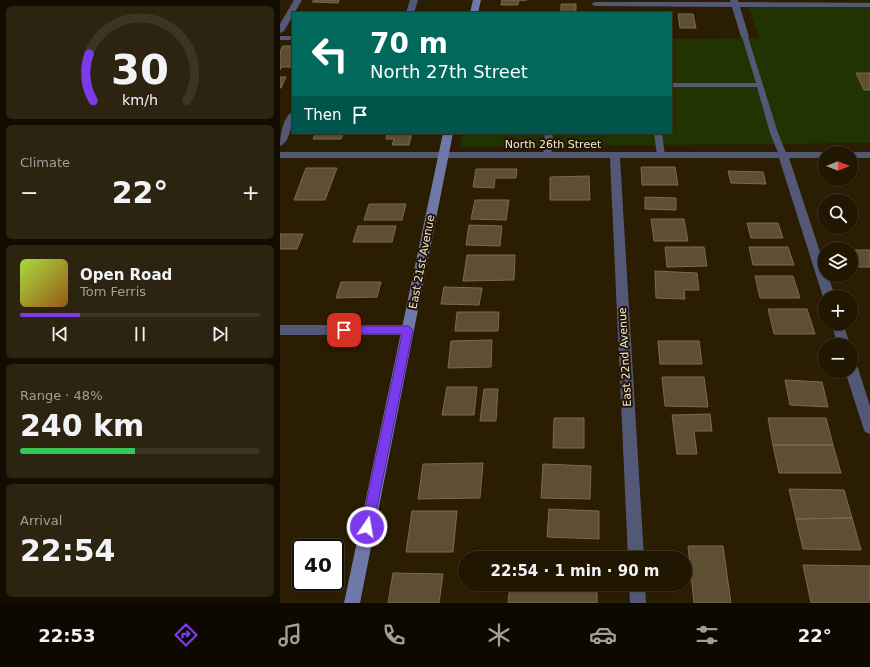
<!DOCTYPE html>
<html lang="en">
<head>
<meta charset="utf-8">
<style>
  :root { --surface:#201602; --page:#2d2311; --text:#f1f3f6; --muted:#a29f99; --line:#3d3524; --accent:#7c3aed }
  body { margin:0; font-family:"DejaVu Sans",sans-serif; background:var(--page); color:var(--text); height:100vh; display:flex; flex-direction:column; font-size:15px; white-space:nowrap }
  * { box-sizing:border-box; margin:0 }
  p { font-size:13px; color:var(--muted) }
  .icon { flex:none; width:22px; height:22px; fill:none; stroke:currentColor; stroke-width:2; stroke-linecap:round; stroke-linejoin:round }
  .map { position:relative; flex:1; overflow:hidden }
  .panel { display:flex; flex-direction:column; gap:6px; padding:6px; background:#120c01; width:280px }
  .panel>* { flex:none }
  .hud { position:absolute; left:12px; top:12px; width:380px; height:122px; border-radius:0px; box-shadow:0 1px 3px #0004,0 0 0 1px var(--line); background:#00695c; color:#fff; overflow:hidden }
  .needle { width:26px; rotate:90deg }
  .buttons { position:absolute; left:538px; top:146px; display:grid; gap:8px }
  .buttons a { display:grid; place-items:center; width:40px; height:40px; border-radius:50%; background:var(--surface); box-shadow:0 1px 3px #0004,0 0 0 1px var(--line); font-size:20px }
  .speed { position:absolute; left:12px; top:539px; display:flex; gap:8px; font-size:20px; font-weight:700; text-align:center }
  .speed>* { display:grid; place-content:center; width:52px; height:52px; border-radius:50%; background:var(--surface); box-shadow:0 1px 3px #0004,0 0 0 1px var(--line); line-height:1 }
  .speed .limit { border:2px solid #111; border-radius:6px; background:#fff; color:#111 }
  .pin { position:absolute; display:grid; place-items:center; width:34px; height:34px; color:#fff; margin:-17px; border-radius:8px; box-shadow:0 2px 6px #0006 }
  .me { position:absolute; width:44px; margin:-22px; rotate:12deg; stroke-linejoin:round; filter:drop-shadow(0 0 3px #0008) }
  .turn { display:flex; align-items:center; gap:14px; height:84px; padding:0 12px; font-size:18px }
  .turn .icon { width:52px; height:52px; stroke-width:2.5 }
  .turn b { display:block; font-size:28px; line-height:34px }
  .then { display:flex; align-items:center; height:38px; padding:0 12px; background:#0003; gap:8px; font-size:15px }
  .big { font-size:30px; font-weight:700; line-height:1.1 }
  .panel .tile { flex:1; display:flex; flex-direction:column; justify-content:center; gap:6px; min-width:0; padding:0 14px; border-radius:6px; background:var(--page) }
  .panel .dial { align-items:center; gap:0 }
  .dial svg { height:104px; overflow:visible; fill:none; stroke:var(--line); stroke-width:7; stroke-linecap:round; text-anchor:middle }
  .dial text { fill:var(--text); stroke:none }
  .song { display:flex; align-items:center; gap:12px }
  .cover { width:48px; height:48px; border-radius:6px; background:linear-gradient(135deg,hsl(80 70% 55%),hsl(30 70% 35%)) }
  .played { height:4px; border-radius:2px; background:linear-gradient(90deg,var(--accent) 25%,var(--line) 25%) }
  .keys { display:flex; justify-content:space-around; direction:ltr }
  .heat { display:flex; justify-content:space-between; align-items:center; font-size:22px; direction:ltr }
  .charge { height:6px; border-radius:3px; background:linear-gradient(90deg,#34c759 48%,var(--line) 0) }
  .trip { position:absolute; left:178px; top:551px; width:234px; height:40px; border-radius:20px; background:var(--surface); box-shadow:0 1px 3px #0004,0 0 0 1px var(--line); font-weight:700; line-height:40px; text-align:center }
  .dock { display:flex; height:64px; justify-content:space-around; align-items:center; background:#0d0901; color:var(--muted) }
  .dock .icon { width:28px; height:28px }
  .dock .current { color:var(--accent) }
  .dock b { font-size:18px; color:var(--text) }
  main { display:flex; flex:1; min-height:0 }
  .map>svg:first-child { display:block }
</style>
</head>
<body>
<main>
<section class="panel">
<div class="tile dial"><svg viewBox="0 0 100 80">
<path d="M14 69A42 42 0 1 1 86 69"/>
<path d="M14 69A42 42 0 0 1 11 33" stroke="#7c3aed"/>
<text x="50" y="56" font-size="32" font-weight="700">30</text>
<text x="50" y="72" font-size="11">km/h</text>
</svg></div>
<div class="tile"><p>Climate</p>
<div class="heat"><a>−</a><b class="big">22°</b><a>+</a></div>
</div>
<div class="tile">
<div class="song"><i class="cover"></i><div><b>Open Road</b><p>Tom Ferris</p></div></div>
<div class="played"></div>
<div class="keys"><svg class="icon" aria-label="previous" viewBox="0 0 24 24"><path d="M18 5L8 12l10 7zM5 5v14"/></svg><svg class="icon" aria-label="pause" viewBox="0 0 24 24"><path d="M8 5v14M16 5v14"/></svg><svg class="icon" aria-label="next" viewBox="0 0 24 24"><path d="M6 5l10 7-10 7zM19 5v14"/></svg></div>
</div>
<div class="tile"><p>Range · 48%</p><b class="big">240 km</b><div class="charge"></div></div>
<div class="tile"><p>Arrival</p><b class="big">22:54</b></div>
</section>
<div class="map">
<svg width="590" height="603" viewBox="0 0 590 603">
  <rect width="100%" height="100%" fill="#2b1d02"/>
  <path fill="#213300" d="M467 2H590V143L181 147 183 133H391V39L479 38Z"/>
  <path fill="#5e4e33" stroke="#7b6a4e" d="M34 0H59L58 3 32 2Z
    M222 0H247H239L238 5H221Z
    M281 4H296V13H281Z
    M398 14H413L416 28H400Z
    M3 46H13V63L11 67H2L0 70V51Z
    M576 73H590V90H584Z
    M0 77H6L1 88H0Z
    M36 133H63L61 139H33Z
    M107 133H132L129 145H112L114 139H106Z
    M361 167H395L398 185H362Z
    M26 168H57L45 200H14Z
    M196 169H237L236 178H215L214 188 193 187Z
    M448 171 483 172 486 184 451 183Z
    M309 176 310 200H270V177Z
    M365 197 396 198V210L365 209Z
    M195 200H229L226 220 191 219Z
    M89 204H126L122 220H84Z
    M371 219H404L408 241H374Z
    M467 223H498L503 238H471Z
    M189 225 222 226 220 246 186 245Z
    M78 226H116L112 242H73Z
    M0 234H23L17 249H0Z
    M385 247H424L427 266 387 267Z
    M469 247H508L514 265H473Z
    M571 250H590V267H577Z
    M187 255H235L234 280 183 281Z
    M375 271 417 273 419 290H404L405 299 376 298Z
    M475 276H513L520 298H480Z
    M61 282H101L97 297 56 298Z
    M164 287 202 288 199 305 161 304Z
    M488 309H527L535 334H494Z
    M177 312H219L218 331H175Z
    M212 340 211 367 168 368 171 341Z
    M378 341H419L422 364H380Z
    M382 377H424L428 407 385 406Z
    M505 380 542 382 548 407 510 405Z
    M167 387H197L194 415H162Z
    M204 389H218L216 421H200Z
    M430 414 432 431H414L417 454H397L392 415Z
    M274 418H304V448H273Z
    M488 418H546L553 445H493Z
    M493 445H553L561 473H499Z
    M203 463 200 498 138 499 143 464Z
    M263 464 311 466 310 499 261 498Z
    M509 489 564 490 572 518 516 519Z
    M269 509 319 511V539L267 537Z
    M132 511H177L173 552H126Z
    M572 518 581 550 523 549 516 519Z
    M408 546H443L451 603H414Z
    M523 565 590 566V603H531Z
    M113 573 163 574 159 603H108Z
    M230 584H317V603H228Z"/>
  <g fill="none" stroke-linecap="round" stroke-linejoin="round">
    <path fill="#535877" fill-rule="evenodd" d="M465 35 468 37 498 133 507 155 506 157H500L499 155 490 133 477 87H391V83H476L462 37Z
      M265 133H273L271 156 267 158 263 156Z
      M374 133H382L385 156 384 158H378L377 156Z"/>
    <path fill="#535877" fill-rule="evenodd" d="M14 0H22L4 31 0 33V24Z
      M130 0H138L134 13H126Z
      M450 0H458V2L590 3V7H460L469 37 465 39 461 37 452 7 315 6 311 4 315 2H451Z
      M0 36H13V40H0Z
      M13 112C13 121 10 143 0 146 0 137 3 115 13 112Z
      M0 152H545L549 153H545V158H509L545 267V275H548L555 297H545V301L543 297 499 158H340L364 558H348L330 158H0Z
      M571 152H590V158H571V153H567Z
      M551 323H563L570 345H558Z
      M0 325H128L132 326 134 330 132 334 128 335H0Z
      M571 362 576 364 578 368 590 406V434L585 432 583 427 565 371H571Z
      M349 584H365L366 603H350Z"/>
    <path fill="#6f78a9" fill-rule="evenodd" d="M193 0H201L198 13H190Z
      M163 133H173L80 603H64Z"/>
  </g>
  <path fill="#7c3aed" stroke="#51269a" d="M64 326H128L131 328 133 330 93 527 91 531 87 533 83 531 81 527 122 334H64L60 333 59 330 60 327Z"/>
  <g text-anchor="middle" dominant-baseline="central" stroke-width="4" stroke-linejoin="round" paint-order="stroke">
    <g font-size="11" fill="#f4eadb" stroke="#211400">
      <text x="273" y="144">North 26th Street</text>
      <text transform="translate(142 262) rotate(-79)">East 21st Avenue</text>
      <text transform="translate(345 357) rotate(-93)">East 22nd Avenue</text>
    </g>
  </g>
</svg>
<div class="buttons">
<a><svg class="needle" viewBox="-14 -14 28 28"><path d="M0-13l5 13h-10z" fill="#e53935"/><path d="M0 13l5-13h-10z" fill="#a29f99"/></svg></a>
<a><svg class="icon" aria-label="search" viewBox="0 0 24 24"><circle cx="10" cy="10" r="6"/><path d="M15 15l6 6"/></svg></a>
<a><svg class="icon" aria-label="layers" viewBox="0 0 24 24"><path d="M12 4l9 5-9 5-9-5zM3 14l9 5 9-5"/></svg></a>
<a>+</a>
<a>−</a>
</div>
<div class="speed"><div class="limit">40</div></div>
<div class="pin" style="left:64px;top:330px;background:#d93025"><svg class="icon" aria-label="arrive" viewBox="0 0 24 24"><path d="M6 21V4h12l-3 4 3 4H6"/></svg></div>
<svg class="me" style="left:87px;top:527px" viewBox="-20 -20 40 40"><circle r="17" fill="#7c3aed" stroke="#fff" stroke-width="3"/><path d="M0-11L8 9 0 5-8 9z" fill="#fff"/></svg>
<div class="trip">22:54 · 1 min · 90 m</div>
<div class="hud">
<div class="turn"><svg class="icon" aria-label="left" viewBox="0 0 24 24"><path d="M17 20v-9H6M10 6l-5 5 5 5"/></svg><div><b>70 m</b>North 27th Street</div></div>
<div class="then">Then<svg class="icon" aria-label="arrive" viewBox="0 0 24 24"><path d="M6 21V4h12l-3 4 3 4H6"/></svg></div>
</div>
</div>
</main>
<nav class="dock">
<b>22:53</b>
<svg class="icon current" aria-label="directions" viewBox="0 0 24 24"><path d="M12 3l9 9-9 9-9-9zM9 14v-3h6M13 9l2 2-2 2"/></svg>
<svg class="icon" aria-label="music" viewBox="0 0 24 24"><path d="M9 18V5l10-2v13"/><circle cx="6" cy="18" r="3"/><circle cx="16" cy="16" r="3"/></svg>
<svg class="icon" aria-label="phone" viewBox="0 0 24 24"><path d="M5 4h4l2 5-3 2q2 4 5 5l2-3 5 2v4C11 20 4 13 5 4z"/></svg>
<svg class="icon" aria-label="climate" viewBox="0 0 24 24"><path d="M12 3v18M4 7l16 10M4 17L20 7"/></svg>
<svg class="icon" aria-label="car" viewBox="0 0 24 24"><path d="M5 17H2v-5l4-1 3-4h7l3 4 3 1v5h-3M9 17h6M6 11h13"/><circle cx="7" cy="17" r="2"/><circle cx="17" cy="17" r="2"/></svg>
<svg class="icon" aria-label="filters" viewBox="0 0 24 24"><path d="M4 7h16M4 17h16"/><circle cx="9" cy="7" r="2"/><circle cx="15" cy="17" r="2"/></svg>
<b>22°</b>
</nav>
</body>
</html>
